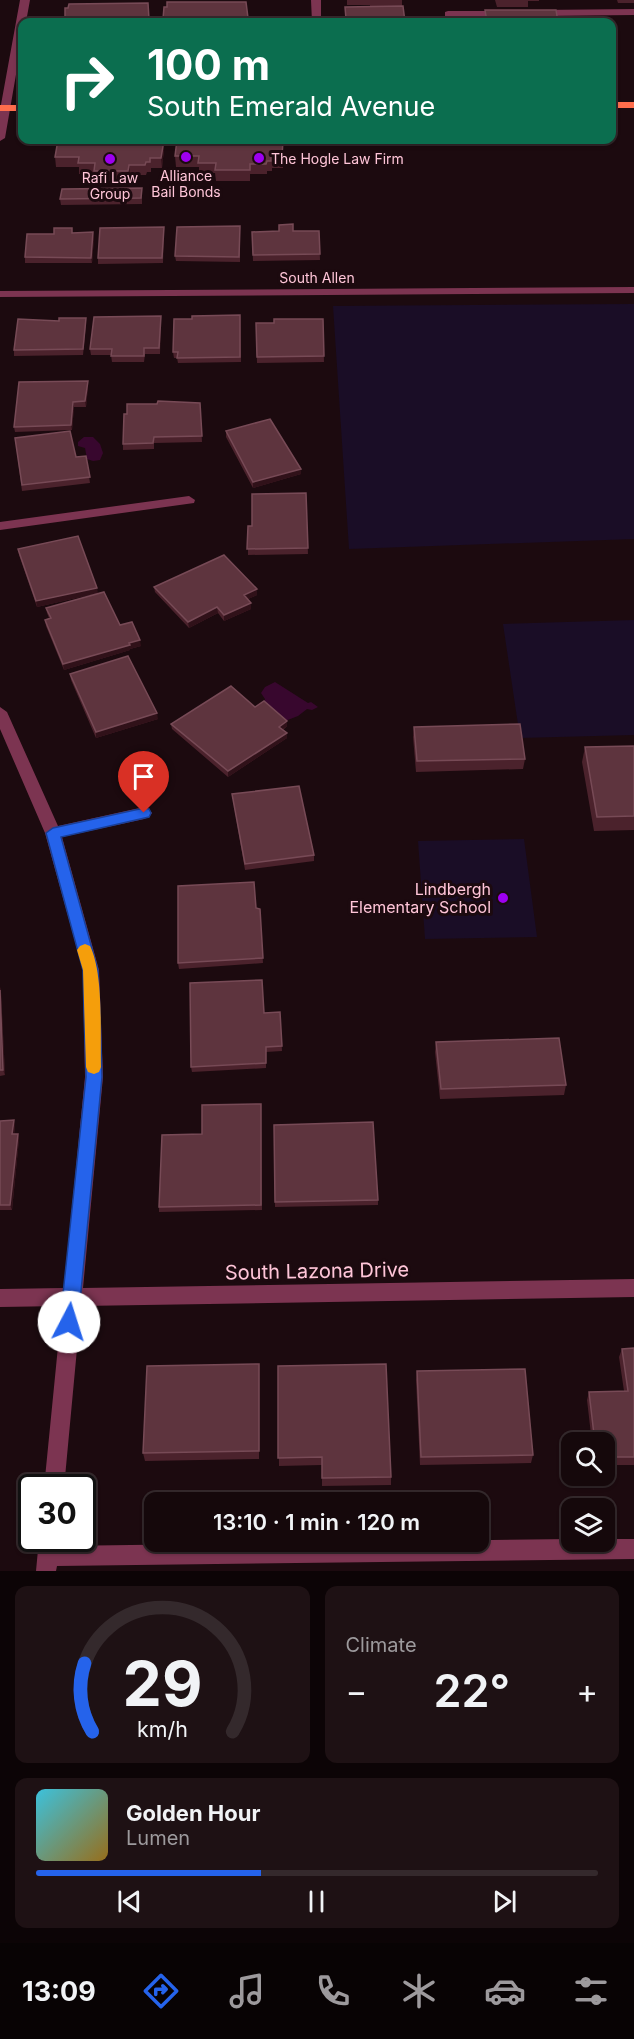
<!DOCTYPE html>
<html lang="en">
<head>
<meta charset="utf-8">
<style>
  :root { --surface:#15080b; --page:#1e1114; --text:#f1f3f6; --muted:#9d9a9d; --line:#34292c; --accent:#2563eb }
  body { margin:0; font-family:Inter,sans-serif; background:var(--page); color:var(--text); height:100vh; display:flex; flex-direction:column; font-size:22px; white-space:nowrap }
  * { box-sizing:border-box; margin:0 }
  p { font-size:20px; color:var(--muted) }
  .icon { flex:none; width:33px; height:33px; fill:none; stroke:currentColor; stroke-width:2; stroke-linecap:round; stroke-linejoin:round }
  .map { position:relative; height:1571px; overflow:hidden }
  .drawer { display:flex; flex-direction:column; gap:15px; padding:15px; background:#0c0406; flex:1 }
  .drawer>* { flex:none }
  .guide { position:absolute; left:18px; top:18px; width:598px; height:126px; border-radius:12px; box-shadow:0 2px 4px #0004,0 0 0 2px var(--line); background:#0b6e4f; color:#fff; overflow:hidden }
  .tools { position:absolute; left:561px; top:1432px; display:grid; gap:12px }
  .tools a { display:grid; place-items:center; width:54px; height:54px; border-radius:12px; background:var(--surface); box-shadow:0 2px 4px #0004,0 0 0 2px var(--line); font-size:30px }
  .speed { position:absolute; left:18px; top:1474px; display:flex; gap:12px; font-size:30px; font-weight:700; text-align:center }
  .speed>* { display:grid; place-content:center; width:78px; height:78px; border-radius:50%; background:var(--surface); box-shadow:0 2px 4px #0004,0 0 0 2px var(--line); line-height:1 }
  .speed .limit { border:3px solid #111; border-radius:9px; background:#fff; color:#111 }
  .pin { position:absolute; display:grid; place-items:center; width:51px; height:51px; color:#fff; margin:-62px -26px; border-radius:50% 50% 50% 0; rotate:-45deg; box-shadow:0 0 6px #0007 }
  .pin .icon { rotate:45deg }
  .me { position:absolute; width:66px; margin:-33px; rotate:5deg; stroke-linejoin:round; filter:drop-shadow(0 0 4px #0008) }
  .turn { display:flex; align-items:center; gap:21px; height:126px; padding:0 30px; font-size:27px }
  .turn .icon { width:78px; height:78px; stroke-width:2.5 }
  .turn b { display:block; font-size:42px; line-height:51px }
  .big { font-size:45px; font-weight:600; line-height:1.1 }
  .drawer .card { flex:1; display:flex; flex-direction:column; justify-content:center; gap:9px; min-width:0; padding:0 21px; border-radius:12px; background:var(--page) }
  .drawer .dial { align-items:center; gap:0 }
  .dial svg { height:156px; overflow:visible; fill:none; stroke:var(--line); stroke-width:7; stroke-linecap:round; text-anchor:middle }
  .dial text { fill:var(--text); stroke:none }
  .song { display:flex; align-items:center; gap:18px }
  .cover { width:72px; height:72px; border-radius:9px; background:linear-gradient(135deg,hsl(190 70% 55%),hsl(40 70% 35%)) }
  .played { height:6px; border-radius:3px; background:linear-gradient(90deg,var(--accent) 40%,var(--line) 40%) }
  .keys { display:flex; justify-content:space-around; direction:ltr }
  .heat { display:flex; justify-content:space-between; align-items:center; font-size:33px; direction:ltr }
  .drawer .tiles { flex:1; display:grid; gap:15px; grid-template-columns:1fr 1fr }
  .card:last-child { grid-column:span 2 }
  .trip { position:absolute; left:144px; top:1492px; width:345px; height:60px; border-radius:12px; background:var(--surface); box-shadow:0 2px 4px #0004,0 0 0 2px var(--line); font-weight:600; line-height:60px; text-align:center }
  .dock { display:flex; height:96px; justify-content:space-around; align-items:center; background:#080304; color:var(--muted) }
  .dock .icon { width:42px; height:42px }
  .dock .current { color:var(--accent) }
  .dock b { font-size:27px; color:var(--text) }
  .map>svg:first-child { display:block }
</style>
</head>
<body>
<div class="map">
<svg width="634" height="1571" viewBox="0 0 634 1571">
  <rect width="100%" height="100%" fill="#1c0a0f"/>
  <path fill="#1a0d26" d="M634 304V539L349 549 333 306Z
    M634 620V735L520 738 503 624Z
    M524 839 537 937 425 939 418 841Z"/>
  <path fill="#38072e" d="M84 437H93L100 444 103 453 100 460 93 461 87 459 85 448 78 446V442Z
    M275 682 308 703 311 702 318 707 312 710 307 709 298 716 285 721 264 703 265 699 261 693 265 687Z"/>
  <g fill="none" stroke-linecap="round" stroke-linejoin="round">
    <path fill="#7c3451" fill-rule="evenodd" d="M20 0H30L26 22H22V40L5 138 0 141V110Z
      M311 0H321V22H312Z
      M634 9V15L538 16 533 13 538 10Z
      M448 11H505L510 14 505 17 445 16V12Z
      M634 287V293L0 297V291Z
      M189 496 195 500 194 503 0 530V522Z
      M0 707 7 712 58 826 144 807 149 809 152 813 149 817 144 819 62 837 99 970 103 1077 83 1288 634 1279V1297L81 1306 64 1488H44L62 1306 0 1307V1289L64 1288 85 1077 83 970 45 833 0 729Z
      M39 1539H59V1546L572 1539V1542H604V1539H634V1559L57 1566 56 1571H36Z"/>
    <path fill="#ff6d4c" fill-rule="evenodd" d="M612 102H634V108H612Z
      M0 105H22V111H0Z"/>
  </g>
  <path fill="#4b222c" d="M347 0H402V6L405 22H345V7H370V5H347Z
    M495 0H539V1H528V7H497Z
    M617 0H634V3H618Z
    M248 18V22H163V19Z
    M164 140V149L162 168H151V172H147L146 175H130L129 181H95L94 174H79V167H56L55 157Z
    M164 140H283V168H272V171H267V174H250V181H216L215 173H199V167H176L175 156 177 141H164Z
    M142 188V204L61 205 60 199Z
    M240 226V262L176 261 175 256Z
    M164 227 163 263 98 264V258Z
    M319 231 320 260 253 261 252 232Z
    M73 233 94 238 92 263H25V257Z
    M240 315 241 362 178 363 177 358H174L173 352 192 319Z
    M161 316 160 354H145L144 362H112L111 355H91L90 349Z
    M323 319 324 362 257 363 256 323H274Z
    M86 324 83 355 14 356V350Z
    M88 381V387L86 407H74L72 430 15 432 14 427Z
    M200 403 202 442 154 443V449L123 450V444Z
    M226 431 301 474 253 488 226 437Z
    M15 438 76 457 86 456 90 483 22 491Z
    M306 493 308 554 248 555V526H252Z
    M18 549 98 593 37 607 19 555Z
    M154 587 257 595 248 599 251 609 224 621 218 613 189 628 155 592Z
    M46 608 120 625 141 646 130 649V650L64 670 46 626 45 620 49 618 47 613Z
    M70 674 158 719 96 738 71 680Z
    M255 707 287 721V726L283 730 287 738 228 777 172 729 171 724Z
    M414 727 525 759 523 769 416 772 413 737Z
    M634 746V830L594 831 582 762 585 747Z
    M232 794 314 855V861L245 870Z
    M256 908 260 909 263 963 179 969 178 963Z
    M0 987 1 992 5 1075 0 1076Z
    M280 1012 282 1051 266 1052V1068L192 1072 191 1067 264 1013Z
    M436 1042 566 1085 564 1095 440 1099 435 1052Z
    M261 1104 262 1210 159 1212V1207L202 1134Z
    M0 1121 15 1125 14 1134 19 1139 12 1210H0Z
    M274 1125 378 1200V1205L275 1207Z
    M634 1348V1465H604V1443H592L587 1400 589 1392 624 1391 619 1357 622 1349Z
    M259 1364V1459L145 1461 143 1453Z
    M278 1366 391 1477V1485L322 1486V1465L279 1466Z
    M417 1371 533 1455 531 1463 420 1465 416 1380Z"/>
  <path fill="#301119" d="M164 140V149L162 168 161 158Z
    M129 165 130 175 129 181 128 171Z
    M93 232 94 238 92 263 91 258Z
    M88 381V387L86 407 85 401Z
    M73 402 74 407 72 430 71 425Z
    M301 469V474L253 488V482Z
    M97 588 98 593 37 607 36 601Z
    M257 589V595L244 601V595Z
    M251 603V609L224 621V615Z
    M217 607 218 613 189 628 188 622Z
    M140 640 141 646 130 649V650L64 670 63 664Z
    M157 713 158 719 96 738V732Z
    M287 721V726L279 732V727Z
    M287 733V738L228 777V771Z
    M0 987 1 992 5 1075 3 1070Z
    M14 1120 15 1125 14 1139 12 1134Z
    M18 1134 19 1139 12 1210 10 1205Z"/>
  <path fill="#5e343e" stroke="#774a56" stroke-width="1.5" d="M167 2H246L248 18H245V22H165L166 19H163L164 7H167Z
    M148 3 149 19H145V22H65V8H68L69 4Z
    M403 6 405 22H369V19H346L345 7Z
    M485 10H556L558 22H487Z
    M58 140H164L161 158H150V162H146L145 165H129L128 171H94L95 163H78L79 157H55Z
    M177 140H283L282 157H271V161H267L266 164H250V170H215L216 163H198L199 156H175Z
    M142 188 141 198 60 199 62 189Z
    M293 224V231H319L320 254 253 255 252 232 279 231V225Z
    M240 226 239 257 175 256 177 227Z
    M164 227 162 258H98L100 228Z
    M54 228H72V233L93 232 91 258 25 257 27 234H54Z
    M240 315V357L177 358 178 352H173L174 319H192V316Z
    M161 316 159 348H144V356H111L112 349H90L94 317Z
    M59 318H86L83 349 14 350 18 319 59 321Z
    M274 319H323L324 356 257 357 256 323H274Z
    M88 381 85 401 73 402 71 425 14 427 19 382Z
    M158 401 200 403 202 436 154 437 153 443 123 444 124 414H127V404H157Z
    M270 419 301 469 253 482 226 431Z
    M70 431 76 457 86 456 90 477 22 485 15 438Z
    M306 493 308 548 247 549 248 526H252V494Z
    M78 536 97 588 36 601 18 549Z
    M224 555 257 589 244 595 251 603 224 615 217 607 188 622 154 587Z
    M104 592 120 625 132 622 140 640 129 643 130 645 63 664 45 620 51 618 46 608Z
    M128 656 157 713 96 732 70 674Z
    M231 686 255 707 264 701 287 721 279 727 287 733 228 771 171 724Z
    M520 724 525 759 417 761 414 727Z
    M634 746V816L597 817 585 747Z
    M299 786 314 855 245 864 232 794Z
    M254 882 256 908 260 909 263 958 178 963V886Z
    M262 980 264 1013 280 1012 282 1046 266 1047V1063L191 1067 190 983Z
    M0 990 3 1070H0Z
    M559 1038 566 1085 441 1089 436 1042Z
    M261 1104V1205L159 1207 162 1135 202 1134V1105Z
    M14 1120 12 1134H18L10 1205H0V1121Z
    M373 1122 378 1200 275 1202 274 1125Z
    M634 1348V1457H604V1443H595L589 1392 628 1391 622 1349Z
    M259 1364V1451L143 1453 147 1366Z
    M386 1364 391 1477 322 1478V1457L278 1458V1366Z
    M525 1369 533 1455 421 1457 417 1371Z"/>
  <path fill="#2563eb" stroke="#184099" stroke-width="1.5" d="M144 808 149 809 151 813 149 817 61 837 98 970 100 1013 102 1077 78 1322 75 1327 69 1330 63 1327 60 1322 86 1077 84 1013 83 970 46 833 53 828Z"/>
  <path fill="#f59e0b" d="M85 944 90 946C104 974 100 1034 101 1067L99 1072 94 1074 88 1072 86 1067 83 970 77 950 80 946Z"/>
  <g fill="#9e00f0" stroke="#1c0a0f" stroke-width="2">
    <circle cx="186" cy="157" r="6"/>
    <circle cx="259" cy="158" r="6"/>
    <circle cx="110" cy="159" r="6"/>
    <circle cx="503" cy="898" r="6"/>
  </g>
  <g text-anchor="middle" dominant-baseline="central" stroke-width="6" stroke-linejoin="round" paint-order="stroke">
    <g font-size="14" fill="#ffc5d8" stroke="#1c0a0f">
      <text x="271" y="158" text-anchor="start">The Hogle Law Firm</text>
      <text x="186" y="175">Alliance<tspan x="186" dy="16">Bail Bonds</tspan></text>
      <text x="110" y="177">Rafi Law<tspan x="110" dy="16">Group</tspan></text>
    </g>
    <g font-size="14" fill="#ffc5d8" stroke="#1c0a0f">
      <text x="317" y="277">South Allen</text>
    </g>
    <g font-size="16" fill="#ffc5d8" stroke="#1c0a0f" text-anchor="end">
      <text x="491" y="889">Lindbergh<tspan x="491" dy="18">Elementary School</tspan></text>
    </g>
    <g font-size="20" fill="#ffc5d8" stroke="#1c0a0f">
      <text transform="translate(317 1271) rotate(-1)">South Lazona Drive</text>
    </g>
  </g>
</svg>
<div class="tools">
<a><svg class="icon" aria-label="search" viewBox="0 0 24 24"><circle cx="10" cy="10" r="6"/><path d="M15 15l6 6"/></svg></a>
<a><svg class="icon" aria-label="layers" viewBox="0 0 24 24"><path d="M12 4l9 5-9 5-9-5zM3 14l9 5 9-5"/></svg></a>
</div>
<div class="speed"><div class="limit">30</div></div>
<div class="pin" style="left:144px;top:813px;background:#d93025"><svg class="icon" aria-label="arrive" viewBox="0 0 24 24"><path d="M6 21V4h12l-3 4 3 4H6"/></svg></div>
<svg class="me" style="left:69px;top:1322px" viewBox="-20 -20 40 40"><circle r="19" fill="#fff"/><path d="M0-13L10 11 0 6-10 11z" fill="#2563eb"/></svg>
<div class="trip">13:10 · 1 min · 120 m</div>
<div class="guide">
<div class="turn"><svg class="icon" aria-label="right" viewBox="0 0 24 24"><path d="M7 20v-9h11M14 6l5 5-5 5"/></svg><div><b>100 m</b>South Emerald Avenue</div></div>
</div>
</div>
<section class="drawer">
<div class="tiles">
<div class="card dial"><svg viewBox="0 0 100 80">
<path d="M14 69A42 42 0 1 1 86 69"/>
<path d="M14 69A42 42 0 0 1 10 34" stroke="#2563eb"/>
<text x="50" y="56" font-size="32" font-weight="700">29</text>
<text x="50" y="72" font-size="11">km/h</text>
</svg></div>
<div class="card"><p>Climate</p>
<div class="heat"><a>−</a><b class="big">22°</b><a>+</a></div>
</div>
<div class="card">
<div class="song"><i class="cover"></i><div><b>Golden Hour</b><p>Lumen</p></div></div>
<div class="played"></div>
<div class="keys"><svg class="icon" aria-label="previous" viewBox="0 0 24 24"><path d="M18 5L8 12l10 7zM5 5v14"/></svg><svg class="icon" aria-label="pause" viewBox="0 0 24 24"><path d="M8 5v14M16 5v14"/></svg><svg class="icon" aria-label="next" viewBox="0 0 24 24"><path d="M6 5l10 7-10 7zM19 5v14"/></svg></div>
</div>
</div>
</section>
<nav class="dock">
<b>13:09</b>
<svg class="icon current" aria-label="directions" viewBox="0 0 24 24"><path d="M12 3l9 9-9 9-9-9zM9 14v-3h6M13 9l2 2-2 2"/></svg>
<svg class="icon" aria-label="music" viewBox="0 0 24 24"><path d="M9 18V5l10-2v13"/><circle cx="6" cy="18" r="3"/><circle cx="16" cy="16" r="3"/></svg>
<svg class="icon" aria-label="phone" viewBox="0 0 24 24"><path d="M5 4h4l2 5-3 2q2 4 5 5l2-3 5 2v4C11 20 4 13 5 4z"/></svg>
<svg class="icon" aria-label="climate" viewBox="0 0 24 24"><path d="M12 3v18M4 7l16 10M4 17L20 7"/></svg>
<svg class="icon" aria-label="car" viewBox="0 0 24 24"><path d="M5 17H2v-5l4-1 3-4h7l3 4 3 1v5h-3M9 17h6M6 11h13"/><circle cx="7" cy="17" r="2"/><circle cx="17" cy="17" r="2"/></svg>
<svg class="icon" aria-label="filters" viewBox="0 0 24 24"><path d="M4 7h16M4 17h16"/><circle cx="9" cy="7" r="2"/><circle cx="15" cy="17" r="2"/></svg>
</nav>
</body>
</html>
